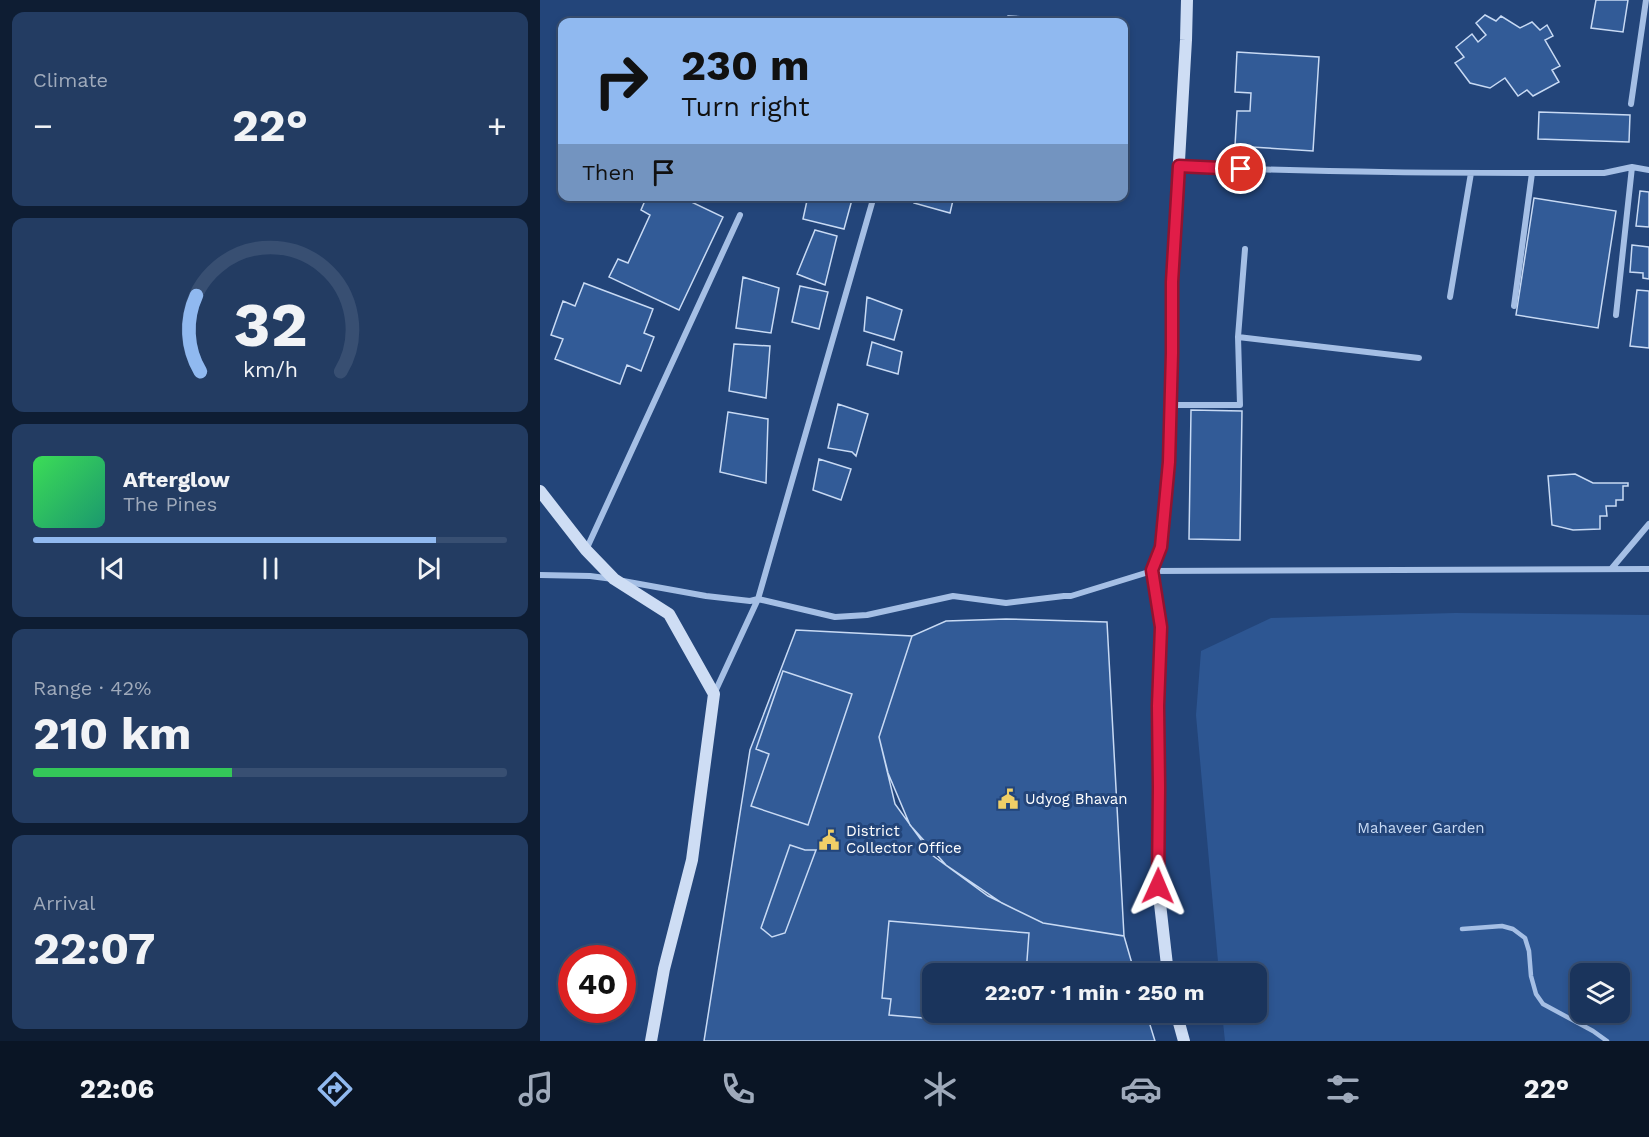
<!DOCTYPE html>
<html lang="en">
<head>
<meta charset="utf-8">
<style>
  :root { --surface:#1a345c; --page:#233c62; --text:#f1f3f6; --muted:#9faabb; --line:#384f72; --accent:#90b9f0 }
  body { margin:0; font-family:"Work Sans",sans-serif; background:var(--page); color:var(--text); height:100vh; display:flex; flex-direction:column; font-size:22px; white-space:nowrap }
  * { box-sizing:border-box; margin:0 }
  p { font-size:20px; color:var(--muted) }
  .icon { flex:none; width:33px; height:33px; fill:none; stroke:currentColor; stroke-width:2; stroke-linecap:round; stroke-linejoin:round }
  .map { position:relative; flex:1; overflow:hidden }
  .side { display:flex; flex-direction:column; gap:12px; padding:12px; background:#0e1d33; width:540px }
  .side>* { flex:none }
  .guide { position:absolute; left:18px; top:18px; width:570px; height:183px; border-radius:12px; box-shadow:0 3px 9px #0003,0 0 0 2px var(--line); background:#90b9f0; color:#111; overflow:hidden }
  .buttons { position:absolute; left:1030px; top:963px; display:grid; gap:12px }
  .buttons a { display:grid; place-items:center; width:60px; height:60px; border-radius:12px; background:var(--surface); box-shadow:0 3px 9px #0003,0 0 0 2px var(--line); font-size:30px }
  .speed { position:absolute; left:18px; top:945px; display:flex; gap:12px; font-size:30px; font-weight:700; text-align:center }
  .speed>* { display:grid; place-content:center; width:78px; height:78px; border-radius:50%; background:var(--surface); box-shadow:0 3px 9px #0003,0 0 0 2px var(--line); line-height:1 }
  .speed .limit { border:9px solid #d22; background:#fff; color:#111 }
  .pin { position:absolute; display:grid; place-items:center; width:51px; height:51px; color:#fff; margin:-26px; border:3px solid #fff; border-radius:50%; box-shadow:0 2px 6px #0007 }
  .me { position:absolute; width:66px; margin:-33px; rotate:1deg; stroke-linejoin:round; filter:drop-shadow(0 0 4px #0008) }
  .turn { display:flex; align-items:center; gap:21px; height:126px; padding:0 24px; font-size:27px }
  .turn .icon { width:78px; height:78px; stroke-width:2.5 }
  .turn b { display:block; font-size:42px; line-height:51px }
  .then { display:flex; align-items:center; height:57px; padding:0 24px; background:#0003; gap:12px; font-size:22px }
  .big { font-size:45px; font-weight:700; line-height:1.1 }
  .side .widget { flex:1; display:flex; flex-direction:column; justify-content:center; gap:9px; min-width:0; padding:0 21px; border-radius:12px; background:var(--page) }
  .side .dial { align-items:center; gap:0 }
  .dial svg { height:156px; overflow:visible; fill:none; stroke:var(--line); stroke-width:7; stroke-linecap:round; text-anchor:middle }
  .dial text { fill:var(--text); stroke:none }
  .song { display:flex; align-items:center; gap:18px }
  .cover { width:72px; height:72px; border-radius:9px; background:linear-gradient(135deg,hsl(130 70% 55%),hsl(160 70% 35%)) }
  .played { height:6px; border-radius:3px; background:linear-gradient(90deg,var(--accent) 85%,var(--line) 85%) }
  .keys { display:flex; justify-content:space-around; direction:ltr }
  .heat { display:flex; justify-content:space-between; align-items:center; font-size:33px; direction:ltr }
  .charge { height:9px; border-radius:4px; background:linear-gradient(90deg,#34c759 42%,var(--line) 0) }
  .trip { position:absolute; left:382px; top:963px; width:345px; height:60px; border-radius:12px; background:var(--surface); box-shadow:0 3px 9px #0003,0 0 0 2px var(--line); font-weight:700; line-height:60px; text-align:center }
  .tabs { display:flex; height:96px; justify-content:space-around; align-items:center; background:#0a1525; color:var(--muted) }
  .tabs .icon { width:42px; height:42px }
  .tabs .selected { color:var(--accent) }
  .tabs b { font-size:27px; color:var(--text) }
  main { display:flex; flex:1; min-height:0 }
  .map>svg:first-child { display:block }
</style>
</head>
<body>
<main>
<section class="side">
<div class="widget"><p>Climate</p>
<div class="heat"><a>−</a><b class="big">22°</b><a>+</a></div>
</div>
<div class="widget dial"><svg viewBox="0 0 100 80">
<path d="M14 69A42 42 0 1 1 86 69"/>
<path d="M14 69A42 42 0 0 1 12 30" stroke="#90b9f0"/>
<text x="50" y="56" font-size="32" font-weight="700">32</text>
<text x="50" y="72" font-size="11">km/h</text>
</svg></div>
<div class="widget">
<div class="song"><i class="cover"></i><div><b>Afterglow</b><p>The Pines</p></div></div>
<div class="played"></div>
<div class="keys"><svg class="icon" aria-label="previous" viewBox="0 0 24 24"><path d="M18 5L8 12l10 7zM5 5v14"/></svg><svg class="icon" aria-label="pause" viewBox="0 0 24 24"><path d="M8 5v14M16 5v14"/></svg><svg class="icon" aria-label="next" viewBox="0 0 24 24"><path d="M6 5l10 7-10 7zM19 5v14"/></svg></div>
</div>
<div class="widget"><p>Range · 42%</p><b class="big">210 km</b><div class="charge"></div></div>
<div class="widget"><p>Arrival</p><b class="big">22:07</b></div>
</section>
<div class="map">
<svg width="1109" height="1041" viewBox="0 0 1109 1041">
  <rect width="100%" height="100%" fill="#23457a"/>
  <path fill="#2d5692" fill-rule="evenodd" d="M915 613 1109 615V1041H685L682 1013 717 1012V974L679 973 656 715 661 651 731 618ZM1041 974H1080V1012H1041Z"/>
  <path fill="#325b97" stroke="#c8daf4" stroke-width="1.5" d="M1056 0H1088L1083 32 1051 28Z
    M945 15 956 21 961 16 980 28 992 22 1000 30 1007 25 1013 36 1005 40 1020 66 1012 70 1019 82 993 96 987 90 978 96 965 78 950 88 930 83 915 63 924 57 916 47 932 34 938 42 946 35 936 23Z
    M468 16 565 22H467Z
    M697 52 779 57 773 151 695 146 697 111H710L711 93 695 92Z
    M999 112 1090 115 1089 142 998 139Z
    M1100 191 1109 192V227L1096 226Z
    M107 196H139L183 217 139 310 69 277 78 259 88 263 110 215 101 210Z
    M268 196H313L304 229 263 219Z
    M376 196H414L410 213 374 203Z
    M994 198 1076 211 1058 328 976 315Z
    M275 230 297 236 285 285 257 274Z
    M1092 245 1109 247V279L1103 278V273L1090 272Z
    M203 277 239 288 231 333 196 328Z
    M44 283 113 309 104 333 114 337 101 371 87 365 80 384 15 359 23 339 11 335 23 301 35 306Z
    M260 286 288 292 279 329 252 322Z
    M1097 290 1109 291V348L1090 346Z
    M327 297 362 310 354 340 324 331Z
    M332 342 362 352 358 374 327 365Z
    M194 344 230 346 226 398 189 391Z
    M298 404 328 414 316 456 312 452 288 448Z
    M651 410 702 411 700 540 649 539Z
    M188 412 228 419 226 483 180 472Z
    M279 459 311 469 301 500 273 490Z
    M1035 474 1053 483H1088V486H1083V500H1076V506H1066L1067 516H1060V529L1033 530 1012 525 1008 476Z
    M466 619 567 622 584 936 503 923 462 903 406 865 370 825 348 773 339 737 372 636 406 621Z
    M256 630 372 636 339 737 355 804 392 855 448 896 503 923 584 936 595 974H393V1012H606L615 1041H164L210 750Z
    M243 671 312 694 268 825 211 806 229 754 216 749Z
    M250 845 265 850H276L245 933 232 937 221 928Z
    M349 921 489 933 486 974H393V1012H421L418 1021 349 1015 351 999 342 998Z
    M479 1012H508V1023H479Z"/>
  <g fill="none" stroke-linecap="round" stroke-linejoin="round">
    <path stroke="#a5bfe5" stroke-width="4.5" d="M922 929 962 926 973 929 985 938 989 951 991 976 996 994 1003 1004 1053 1031 1067 1041"/>
    <path stroke="#a5bfe5" stroke-width="6" d="M1091 104 1106 0
      M639 166C781 173 922 173 1064 173L1092 167 1109 170
      M910 297 931 173
      M974 306 992 173
      M1076 315 1092 167
      M698 337 879 358
      M631 405H700L698 337 705 249
      M46 550 200 215
      M1072 568 1109 524
      M0 575 50 576 73 579
      M83 581 166 596 210 601 218 599 295 617 327 615 413 596 466 603 524 596H531L612 571 1109 569
      M174 694 218 599 334 196"/>
    <path stroke="#ceddf4" stroke-width="12" d="M0 491 46 550 74 579 129 614 174 694 152 860 124 969 111 1041
      M628 974 618 886 619 787 618 706 621 627 612 571 621 547 629 462 632 353V282L646 40 647 0
      M636 1012 644 1041"/>
  </g>
  <g fill="none" stroke-linecap="round" stroke-linejoin="round">
    <g stroke="#92132f" stroke-width="15">
      <path id="route" d="M618 886 619 787 618 706 621 627 612 570 621 547 629 462 632 353V282L639 166 701 169"/>
    </g>
    <use href="#route" stroke="#e11d48" stroke-width="10"/>
  </g>
  <defs>
    <g id="civic-bare" transform="scale(1.62)"><path d="M-.6-6.5H3V-4.5H.6V-3L4-1V1h2V6H-6V1h2V-1L-.6-3ZM-1.2 2.5V6h2.4V2.5Z" fill="#f0cf67" stroke="#23457a" stroke-width="2.5" paint-order="stroke"/></g>
  </defs>
  <g fill-rule="evenodd">
    <use href="#civic-bare" x="468" y="799"/>
    <use href="#civic-bare" x="289" y="840"/>
  </g>
  <g text-anchor="middle" dominant-baseline="central" stroke-width="6" stroke-linejoin="round" paint-order="stroke">
    <g font-size="15" fill="#fff" stroke="#23457a" text-anchor="start">
      <text x="485" y="799">Udyog Bhavan</text>
      <text x="306" y="831">District<tspan x="306" dy="17">Collector Office</tspan></text>
    </g>
    <g font-size="15" fill="#c8daf4" stroke="#23457a">
      <text x="881" y="828">Mahaveer Garden</text>
    </g>
  </g>
</svg>
<div class="buttons">
<a><svg class="icon" aria-label="layers" viewBox="0 0 24 24"><path d="M12 4l9 5-9 5-9-5zM3 14l9 5 9-5"/></svg></a>
</div>
<div class="speed"><div class="limit">40</div></div>
<div class="pin" style="left:701px;top:169px;background:#d93025"><svg class="icon" aria-label="arrive" viewBox="0 0 24 24"><path d="M6 21V4h12l-3 4 3 4H6"/></svg></div>
<svg class="me" style="left:618px;top:886px" viewBox="-20 -20 40 40"><path d="M0-17L14 15 0 8-14 15z" fill="#e11d48" stroke="#fff" stroke-width="4"/></svg>
<div class="trip">22:07 · 1 min · 250 m</div>
<div class="guide">
<div class="turn"><svg class="icon" aria-label="right" viewBox="0 0 24 24"><path d="M7 20v-9h11M14 6l5 5-5 5"/></svg><div><b>230 m</b>Turn right</div></div>
<div class="then">Then<svg class="icon" aria-label="arrive" viewBox="0 0 24 24"><path d="M6 21V4h12l-3 4 3 4H6"/></svg></div>
</div>
</div>
</main>
<nav class="tabs">
<b>22:06</b>
<svg class="icon selected" aria-label="directions" viewBox="0 0 24 24"><path d="M12 3l9 9-9 9-9-9zM9 14v-3h6M13 9l2 2-2 2"/></svg>
<svg class="icon" aria-label="music" viewBox="0 0 24 24"><path d="M9 18V5l10-2v13"/><circle cx="6" cy="18" r="3"/><circle cx="16" cy="16" r="3"/></svg>
<svg class="icon" aria-label="phone" viewBox="0 0 24 24"><path d="M5 4h4l2 5-3 2q2 4 5 5l2-3 5 2v4C11 20 4 13 5 4z"/></svg>
<svg class="icon" aria-label="climate" viewBox="0 0 24 24"><path d="M12 3v18M4 7l16 10M4 17L20 7"/></svg>
<svg class="icon" aria-label="car" viewBox="0 0 24 24"><path d="M5 17H2v-5l4-1 3-4h7l3 4 3 1v5h-3M9 17h6M6 11h13"/><circle cx="7" cy="17" r="2"/><circle cx="17" cy="17" r="2"/></svg>
<svg class="icon" aria-label="filters" viewBox="0 0 24 24"><path d="M4 7h16M4 17h16"/><circle cx="9" cy="7" r="2"/><circle cx="15" cy="17" r="2"/></svg>
<b>22°</b>
</nav>
</body>
</html>
